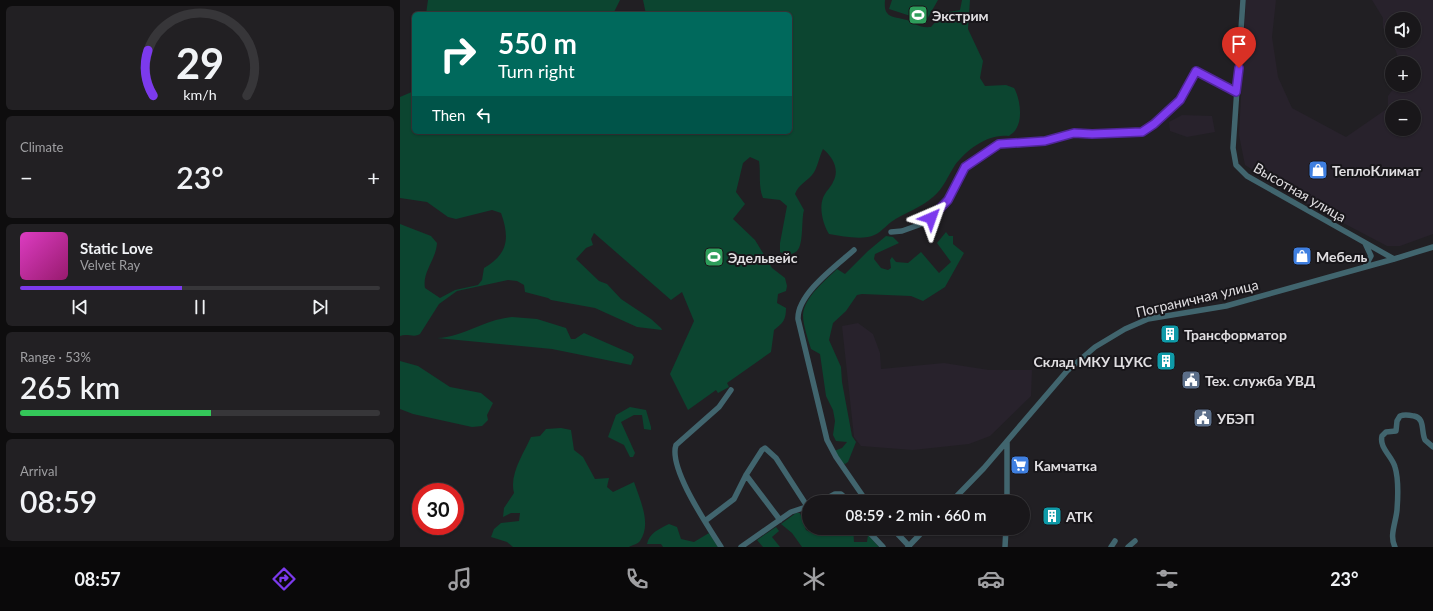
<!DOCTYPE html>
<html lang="en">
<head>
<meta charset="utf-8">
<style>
  :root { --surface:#19171a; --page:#222023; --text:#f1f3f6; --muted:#9f9fa2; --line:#373639; --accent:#7c3aed }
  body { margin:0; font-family:Lato,sans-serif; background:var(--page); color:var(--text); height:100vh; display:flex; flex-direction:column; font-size:15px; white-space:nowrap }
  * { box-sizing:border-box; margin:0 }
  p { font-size:13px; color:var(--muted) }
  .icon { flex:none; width:22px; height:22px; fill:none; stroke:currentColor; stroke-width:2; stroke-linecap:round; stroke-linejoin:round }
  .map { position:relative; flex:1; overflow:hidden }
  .sheet { display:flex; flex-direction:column; gap:6px; padding:6px; background:#0e0d0e; width:400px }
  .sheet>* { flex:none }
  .hud { position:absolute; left:12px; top:12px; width:380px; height:122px; border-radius:6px; box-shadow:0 1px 3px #0004,0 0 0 1px var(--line); background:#00695c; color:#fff; overflow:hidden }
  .buttons { position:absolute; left:985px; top:12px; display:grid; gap:8px }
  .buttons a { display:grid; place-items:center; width:36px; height:36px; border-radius:50%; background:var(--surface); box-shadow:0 1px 3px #0004,0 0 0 1px var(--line); font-size:20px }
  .speed { position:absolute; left:12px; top:483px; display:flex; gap:8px; font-size:20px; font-weight:700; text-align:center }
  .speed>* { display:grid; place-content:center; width:52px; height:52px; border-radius:50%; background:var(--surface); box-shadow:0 1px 3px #0004,0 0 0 1px var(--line); line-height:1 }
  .speed .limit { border:6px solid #d22; background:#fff; color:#111 }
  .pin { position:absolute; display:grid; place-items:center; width:34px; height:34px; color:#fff; margin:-41px -17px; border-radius:50% 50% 50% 0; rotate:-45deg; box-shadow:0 0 4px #0007 }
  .pin .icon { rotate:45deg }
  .me { position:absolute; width:44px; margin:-22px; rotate:43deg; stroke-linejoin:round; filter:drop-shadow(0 0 3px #0008) }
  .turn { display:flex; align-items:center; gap:14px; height:84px; padding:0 20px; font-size:18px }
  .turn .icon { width:52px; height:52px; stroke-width:2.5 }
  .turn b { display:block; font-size:28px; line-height:34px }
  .then { display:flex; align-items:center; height:38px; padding:0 20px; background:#0003; gap:8px; font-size:15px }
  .big { font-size:30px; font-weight:600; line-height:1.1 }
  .sheet .tile { flex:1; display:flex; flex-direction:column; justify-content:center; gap:6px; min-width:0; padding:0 14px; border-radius:6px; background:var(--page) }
  .sheet .dial { align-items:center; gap:0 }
  .dial svg { height:104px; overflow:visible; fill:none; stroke:var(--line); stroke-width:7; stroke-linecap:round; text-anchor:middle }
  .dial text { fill:var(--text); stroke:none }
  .song { display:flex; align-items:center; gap:12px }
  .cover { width:48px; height:48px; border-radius:6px; background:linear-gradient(135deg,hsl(310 70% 55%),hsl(320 70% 35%)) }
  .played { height:4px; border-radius:2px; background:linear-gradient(90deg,var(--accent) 45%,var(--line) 45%) }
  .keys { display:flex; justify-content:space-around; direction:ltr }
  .heat { display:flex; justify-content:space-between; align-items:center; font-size:22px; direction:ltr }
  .charge { height:6px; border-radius:3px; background:linear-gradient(90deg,#34c759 53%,var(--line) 0) }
  .trip { position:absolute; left:402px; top:495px; width:228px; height:40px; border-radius:20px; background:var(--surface); box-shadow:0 1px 3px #0004,0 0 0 1px var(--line); font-weight:600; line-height:40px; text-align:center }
  .menu { display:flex; height:64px; justify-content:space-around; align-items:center; background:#0a090a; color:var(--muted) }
  .menu .icon { width:28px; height:28px }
  .menu .on { color:var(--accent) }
  .menu b { font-size:18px; color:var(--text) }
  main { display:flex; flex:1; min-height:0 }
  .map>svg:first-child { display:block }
</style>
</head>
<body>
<main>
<section class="sheet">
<div class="tile dial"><svg viewBox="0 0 100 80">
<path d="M14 69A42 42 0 1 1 86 69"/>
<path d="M14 69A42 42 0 0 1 10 34" stroke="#7c3aed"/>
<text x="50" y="56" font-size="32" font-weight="700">29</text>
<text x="50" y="72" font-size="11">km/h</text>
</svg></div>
<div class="tile"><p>Climate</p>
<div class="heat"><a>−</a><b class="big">23°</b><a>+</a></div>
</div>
<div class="tile">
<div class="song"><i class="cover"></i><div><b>Static Love</b><p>Velvet Ray</p></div></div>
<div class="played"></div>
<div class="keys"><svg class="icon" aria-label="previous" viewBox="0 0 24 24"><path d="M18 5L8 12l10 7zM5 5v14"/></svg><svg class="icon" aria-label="pause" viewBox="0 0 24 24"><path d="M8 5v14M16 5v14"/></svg><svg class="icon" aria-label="next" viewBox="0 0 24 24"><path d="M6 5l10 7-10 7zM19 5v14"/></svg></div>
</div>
<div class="tile"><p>Range · 53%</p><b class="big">265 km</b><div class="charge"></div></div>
<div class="tile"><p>Arrival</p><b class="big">08:59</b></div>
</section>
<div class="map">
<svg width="1033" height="547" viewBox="0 0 1033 547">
  <rect width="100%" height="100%" fill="#211f23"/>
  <path fill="#28222c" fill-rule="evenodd" d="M846 0H876L872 37 878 77 892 108 946 137 988 108V96L996 85H1014V63H999L996 51 983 28V18L972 0H1033V234L1000 246H987L909 205 845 165 839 135ZM992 19H1014V41H992ZM992 107H1014V129H992Z
    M782 115 812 116 815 132 787 137 770 131 769 122Z
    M458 323 473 334 480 353 481 369 544 363 589 370H632L631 396 590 436 569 444 513 450 461 446 454 437 442 326Z"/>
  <path fill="#0c4530" d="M28 0H220L213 14H26Z
    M243 0H485C483 19 494 16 507 20 517 24 518 28 531 27L543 13 560 10 562 0H570L568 29 583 61 580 78 585 86 606 85 614 88C620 98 623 119 616 129 615 132 611 134 609 136 589 133 567 149 555 165 548 176 543 189 533 197 521 208 504 213 491 222 484 228 477 236 468 237 455 239 442 236 429 234 423 224 419 209 423 198 425 192 431 187 433 182 440 170 433 157 423 149 419 157 417 170 412 175 406 182 399 184 395 194L404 210C401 220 404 244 397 251 395 253 391 254 388 255L380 252V243L387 206 380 200 363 198C358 186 361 173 359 161L350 157 343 163 336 192 345 204 333 219 355 240 372 268 385 278 387 286 386 291 378 294 377 303 386 308C386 320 383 323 374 330L371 352 327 383 329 387 318 393 316 390 288 410 270 374 294 321 282 292 271 300 194 233 191 239 193 245 186 248 176 259 199 281 207 284 221 299 251 319 261 328 262 330 237 327 195 308 151 300 148 298 125 292 124 285 117 281 108 280 57 291 39 304 20 334C14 338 7 333 0 336V224L31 236 37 243C36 260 22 272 25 288L40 298 55 290 78 285 82 280 84 268C108 254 110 238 101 213L92 210 56 219 48 217 27 202 0 198V97L14 91V132H390V14H246Z
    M492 0H538L526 21 489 9Z
    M546 232 549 236H553V244L564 253 545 287 523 301 511 296 462 294 457 295 446 311 433 323 429 340 441 367 442 382 452 436 456 442 448 462 445 464 442 463 434 451 442 448 447 442 436 441 433 435 435 421 433 410 426 396 420 354 411 349C408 339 403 325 403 315 404 297 426 280 437 269L445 274 468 251 486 236 493 237 499 243 475 254 474 259 481 268 488 270 491 268 490 260 492 257 496 262 508 263 521 252 539 273 551 262 537 243Z
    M112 317 137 319 166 328 171 339H175L184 333 232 354 234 357 231 365 152 349 37 338C64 337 85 319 112 317Z
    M0 361 18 366 50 387 81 393 93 403 87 415 88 420 82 426 72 427 13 414 0 409Z
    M230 407 246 410 251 427V430L244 429 242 415H234L221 422 235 453 233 457H230L224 445 208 437 216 415Z
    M161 428 171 430 174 450 183 457 195 479 209 478 207 487 213 492 234 482C240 500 252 524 240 541 238 544 232 545 229 547H113L107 542 91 537 94 529 101 523 119 521 120 513H111L103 517 104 508 114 493C109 474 124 453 131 437L140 436 146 429Z
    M396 513H400L406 530 416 535 425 533 432 528H453L454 542H467L468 535 479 547H402L392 533 381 524Z
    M269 524 277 527 281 539 294 542 309 533 318 547H263L261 544H247C249 533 259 529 269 524Z
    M376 527 379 531 372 537 380 547H363L357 540Z"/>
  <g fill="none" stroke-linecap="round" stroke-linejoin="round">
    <path stroke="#41656e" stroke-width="5.5" d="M843 0 833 148 836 165 847 176 994 259
      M491 232 502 231 527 222 548 200 565 167 599 144 645 141 674 133 692 134 742 132 754 124 780 99 797 71 836 92
      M965 243 971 256 965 267
      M454 250C436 266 397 294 398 319L427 440 436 457 467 502
      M346 475 380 520
      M420 502 435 494H441L450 502
      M551 502 584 468 667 371 695 347 725 329 748 319 826 306 994 259 1033 247
      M607 502V442
      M305 521 334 499 346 475 362 450 365 448 376 458 407 506H409
      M465 528 483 547
      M492 528 509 546
      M321 547C308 526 268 468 276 445L319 407 331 390
      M341 547 391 512 409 506
      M508 547 526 528
      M605 547 606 528
      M711 547 715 541
      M728 547 735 541
      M995 547C989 536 996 522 997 510 998 497 999 480 995 467 992 456 979 448 982 436L986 432 996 431 997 421 1000 416C1005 414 1009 415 1014 416 1025 418 1021 431 1025 440L1033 447"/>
  </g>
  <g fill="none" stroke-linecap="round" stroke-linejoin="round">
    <g stroke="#51269a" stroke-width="10">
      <path id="route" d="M531 218 548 200 565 167 599 144 645 141 674 133 692 134 742 132 754 124 780 100 796 71 836 92 839 68"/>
    </g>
    <use href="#route" stroke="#7c3aed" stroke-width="7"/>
  </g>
  <defs>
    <g id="stadium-square" transform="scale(1)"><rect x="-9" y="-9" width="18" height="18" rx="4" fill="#2e9e5b" stroke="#18161a"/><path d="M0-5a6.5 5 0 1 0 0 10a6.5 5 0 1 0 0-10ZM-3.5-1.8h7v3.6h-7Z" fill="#fff"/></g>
    <g id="shop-square" transform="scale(1)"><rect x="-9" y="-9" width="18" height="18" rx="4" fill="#3f7fe0" stroke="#18161a"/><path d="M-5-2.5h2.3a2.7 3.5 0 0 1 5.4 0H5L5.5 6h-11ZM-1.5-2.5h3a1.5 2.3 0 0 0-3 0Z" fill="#fff"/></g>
    <g id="building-square" transform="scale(1)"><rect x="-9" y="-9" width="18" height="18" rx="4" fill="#0f9aa8" stroke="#18161a"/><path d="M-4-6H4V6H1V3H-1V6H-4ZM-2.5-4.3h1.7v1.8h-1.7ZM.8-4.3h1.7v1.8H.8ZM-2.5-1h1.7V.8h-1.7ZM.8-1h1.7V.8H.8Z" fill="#fff"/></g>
    <g id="civic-square" transform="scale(1)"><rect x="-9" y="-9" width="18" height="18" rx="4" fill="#5c6f8a" stroke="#18161a"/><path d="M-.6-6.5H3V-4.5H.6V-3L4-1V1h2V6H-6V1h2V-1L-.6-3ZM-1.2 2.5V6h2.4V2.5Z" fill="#fff"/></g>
    <g id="supermarket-square" transform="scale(1)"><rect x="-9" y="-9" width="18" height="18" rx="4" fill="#3f7fe0" stroke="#18161a"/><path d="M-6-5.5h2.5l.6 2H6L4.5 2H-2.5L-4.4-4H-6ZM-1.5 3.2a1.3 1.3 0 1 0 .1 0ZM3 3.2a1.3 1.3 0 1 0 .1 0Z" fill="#fff"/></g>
  </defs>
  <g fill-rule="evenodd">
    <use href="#stadium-square" x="518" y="15"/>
    <use href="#shop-square" x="918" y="170"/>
    <use href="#shop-square" x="902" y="256"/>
    <use href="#stadium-square" x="314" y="257"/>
    <use href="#building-square" x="770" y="334"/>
    <use href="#building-square" x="766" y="361"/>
    <use href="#civic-square" x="791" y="380"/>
    <use href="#civic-square" x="803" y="418"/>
    <use href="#supermarket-square" x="620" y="465"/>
    <use href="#building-square" x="652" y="516"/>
  </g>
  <g text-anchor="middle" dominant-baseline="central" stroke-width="4" stroke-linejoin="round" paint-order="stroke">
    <g font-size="14" font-weight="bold" fill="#e0dee1" stroke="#18161a" text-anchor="start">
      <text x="532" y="15">Экстрим</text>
      <text x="932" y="170">ТеплоКлимат</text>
      <text x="916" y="256">Мебель</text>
      <text x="328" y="257">Эдельвейс</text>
      <text x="784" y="334">Трансформатор</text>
      <text x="752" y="361" text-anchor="end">Склад МКУ ЦУКС</text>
      <text x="805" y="380">Тех. служба УВД</text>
      <text x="817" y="418">УБЭП</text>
      <text x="634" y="465">Камчатка</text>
      <text x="666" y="516">АТК</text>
    </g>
    <g font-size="14" fill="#e0dee1" stroke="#18161a">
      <text transform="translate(900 192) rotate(30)">Высотная улица</text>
      <text transform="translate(797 298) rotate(-13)">Пограничная улица</text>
    </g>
  </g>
</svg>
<div class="buttons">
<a><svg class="icon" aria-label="sound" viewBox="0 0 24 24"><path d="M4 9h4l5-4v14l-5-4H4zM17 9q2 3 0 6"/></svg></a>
<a>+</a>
<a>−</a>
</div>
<div class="speed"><div class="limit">30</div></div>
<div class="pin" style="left:839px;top:68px;background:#d93025"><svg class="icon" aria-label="arrive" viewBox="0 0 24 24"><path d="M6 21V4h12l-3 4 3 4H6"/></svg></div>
<svg class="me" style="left:531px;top:218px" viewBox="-20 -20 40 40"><path d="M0-17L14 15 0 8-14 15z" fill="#7c3aed" stroke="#fff" stroke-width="4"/></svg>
<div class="trip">08:59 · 2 min · 660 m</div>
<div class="hud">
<div class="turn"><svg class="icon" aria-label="right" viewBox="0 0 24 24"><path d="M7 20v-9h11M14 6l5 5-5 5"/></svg><div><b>550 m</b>Turn right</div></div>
<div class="then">Then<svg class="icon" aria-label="left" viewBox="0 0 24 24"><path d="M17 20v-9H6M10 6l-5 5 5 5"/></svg></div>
</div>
</div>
</main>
<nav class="menu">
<b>08:57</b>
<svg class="icon on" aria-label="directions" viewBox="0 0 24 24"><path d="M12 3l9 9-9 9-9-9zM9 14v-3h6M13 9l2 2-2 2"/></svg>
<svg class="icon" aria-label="music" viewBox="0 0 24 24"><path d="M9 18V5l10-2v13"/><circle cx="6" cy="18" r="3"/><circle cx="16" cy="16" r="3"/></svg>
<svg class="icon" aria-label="phone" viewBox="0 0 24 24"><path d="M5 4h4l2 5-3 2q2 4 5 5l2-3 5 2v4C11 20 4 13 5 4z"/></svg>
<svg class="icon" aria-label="climate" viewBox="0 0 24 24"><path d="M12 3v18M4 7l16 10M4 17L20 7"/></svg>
<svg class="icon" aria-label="car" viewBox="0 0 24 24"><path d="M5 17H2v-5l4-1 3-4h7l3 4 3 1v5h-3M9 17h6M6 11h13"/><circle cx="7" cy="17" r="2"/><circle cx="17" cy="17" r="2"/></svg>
<svg class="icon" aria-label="filters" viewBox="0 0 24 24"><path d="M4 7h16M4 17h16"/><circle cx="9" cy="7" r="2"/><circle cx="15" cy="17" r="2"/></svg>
<b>23°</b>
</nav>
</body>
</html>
